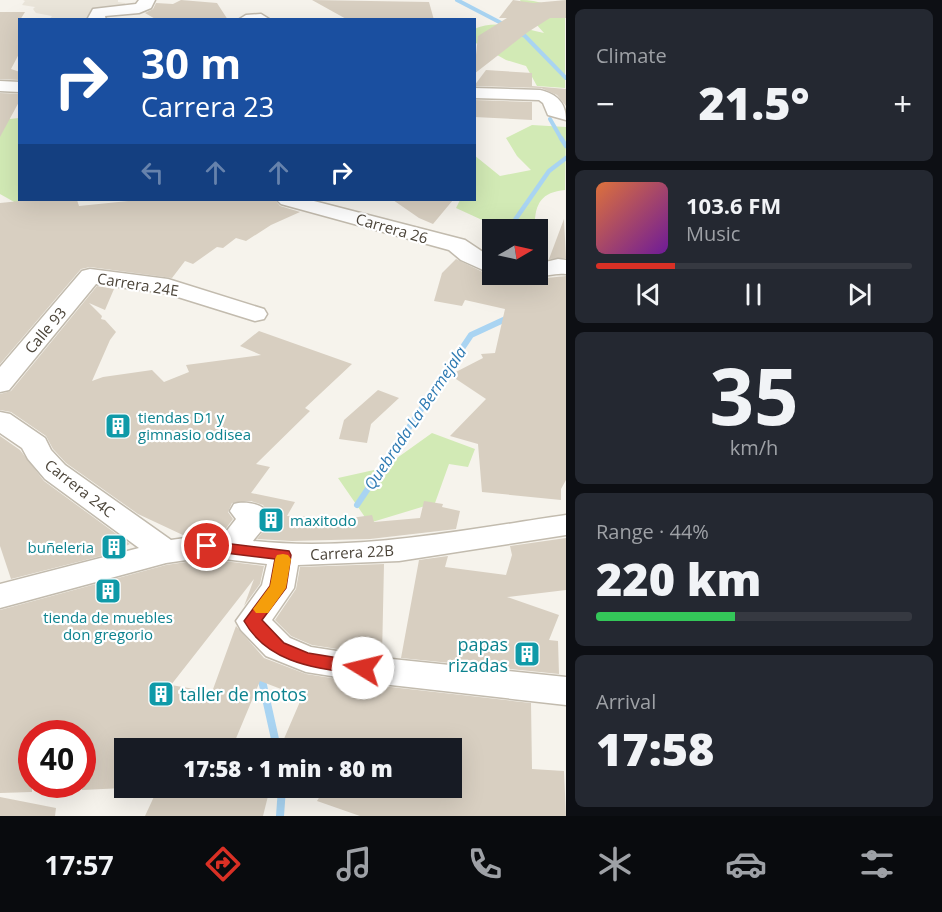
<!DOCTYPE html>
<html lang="en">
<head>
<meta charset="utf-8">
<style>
  :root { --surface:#171b24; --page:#242831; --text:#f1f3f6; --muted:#9ea1a6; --line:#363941; --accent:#d93025 }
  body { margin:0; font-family:"Open Sans",sans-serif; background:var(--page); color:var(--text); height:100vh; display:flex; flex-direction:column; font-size:22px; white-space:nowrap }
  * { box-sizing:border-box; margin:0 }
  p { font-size:20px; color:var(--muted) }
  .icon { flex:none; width:33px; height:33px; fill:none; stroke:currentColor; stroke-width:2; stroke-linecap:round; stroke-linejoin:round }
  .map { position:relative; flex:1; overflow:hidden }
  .sheet { display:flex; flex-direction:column; gap:9px; padding:9px; background:#0d0f14; width:376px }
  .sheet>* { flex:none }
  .top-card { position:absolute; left:18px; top:18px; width:458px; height:183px; border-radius:0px; box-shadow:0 6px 24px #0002; background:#1a4fa0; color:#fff; overflow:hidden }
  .needle { width:39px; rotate:81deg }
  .tools { position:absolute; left:482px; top:219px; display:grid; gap:12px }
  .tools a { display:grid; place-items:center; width:66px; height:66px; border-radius:0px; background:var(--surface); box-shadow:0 6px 24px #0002; font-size:30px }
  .speed { position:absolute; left:18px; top:720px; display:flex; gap:12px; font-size:30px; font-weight:700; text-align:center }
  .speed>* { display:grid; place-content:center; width:78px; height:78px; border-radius:50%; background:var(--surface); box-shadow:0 6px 24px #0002; line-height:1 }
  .speed .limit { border:9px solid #d22; background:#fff; color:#111 }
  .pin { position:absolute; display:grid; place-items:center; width:51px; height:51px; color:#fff; margin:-26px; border:3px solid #fff; border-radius:50%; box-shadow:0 2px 6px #0007 }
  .me { position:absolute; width:66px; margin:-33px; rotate:279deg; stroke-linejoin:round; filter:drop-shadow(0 0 4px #0008) }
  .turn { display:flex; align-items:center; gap:21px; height:126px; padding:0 24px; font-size:27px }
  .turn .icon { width:78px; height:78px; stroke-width:2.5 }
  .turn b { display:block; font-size:42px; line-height:51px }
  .lanes { display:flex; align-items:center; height:57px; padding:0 24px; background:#0003; justify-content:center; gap:30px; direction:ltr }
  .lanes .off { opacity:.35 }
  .big { font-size:45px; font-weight:800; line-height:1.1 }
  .sheet .tile { flex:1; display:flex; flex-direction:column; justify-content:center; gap:9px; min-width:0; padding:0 21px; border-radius:9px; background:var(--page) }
  .sheet .dial { align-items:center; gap:0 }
  .dial b { font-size:78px; line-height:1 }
  .song { display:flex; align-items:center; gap:18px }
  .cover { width:72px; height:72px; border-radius:9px; background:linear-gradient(135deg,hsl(20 70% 55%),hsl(280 70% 35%)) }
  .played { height:6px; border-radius:3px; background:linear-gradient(90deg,var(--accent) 25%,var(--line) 25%) }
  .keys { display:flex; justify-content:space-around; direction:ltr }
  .heat { display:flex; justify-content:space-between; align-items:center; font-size:33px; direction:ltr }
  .charge { height:9px; border-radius:4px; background:linear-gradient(90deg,#34c759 44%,var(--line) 0) }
  .trip { position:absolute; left:114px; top:738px; width:348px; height:60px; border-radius:0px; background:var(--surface); box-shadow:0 6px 24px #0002; font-weight:800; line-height:60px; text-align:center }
  .tab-bar { display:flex; height:96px; justify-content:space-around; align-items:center; background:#090b0e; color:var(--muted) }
  .tab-bar .icon { width:42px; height:42px }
  .tab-bar .current { color:var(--accent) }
  .tab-bar b { font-size:27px; color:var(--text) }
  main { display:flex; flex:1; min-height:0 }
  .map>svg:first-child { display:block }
</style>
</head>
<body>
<main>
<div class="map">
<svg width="566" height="816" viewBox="0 0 566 816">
  <rect width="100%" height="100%" fill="#f6f3ec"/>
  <path fill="#eae5da" d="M23 0H118V2L125 3 126 7 90 17 91 19 49 20 52 16 36 13 33 9 35 7 22 5 25 1Z"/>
  <path fill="#d2eab5" d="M520 0C540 0 550 5 565 17V88L537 86 526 66 506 60 474 42V29C496 19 521 28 544 33L528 15Z
    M19 118 20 200H22L16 203 0 194V120Z
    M532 125 566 127 565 190C540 192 534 206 535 229H495L493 225 456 208 460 200H474V155L500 176 531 170 517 156 506 138Z
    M432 433 475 449 468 467 449 464 435 503 369 523 338 478 383 468Z"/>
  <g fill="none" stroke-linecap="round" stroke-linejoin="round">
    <path stroke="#a9d4f2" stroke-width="4" d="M457 0 505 25
      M519 33 525 36 566 78
      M550 119 562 140"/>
    <path stroke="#a9d4f2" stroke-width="4.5" d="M561 138 566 146
      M508 230 549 171 566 158"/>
    <path stroke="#a9d4f2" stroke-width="6" d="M357 505 471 335 510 317"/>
    <path stroke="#a9d4f2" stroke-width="8" d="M261 676 277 748
      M280 816 282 788"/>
  </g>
  <path fill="#d8cfc1" d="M181 0 217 3 228 20H157L145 13 153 9 156 3 173 4Z
    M312 0 429 2 434 20H348Z
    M513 0 533 3 566 0V18H550L528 32 474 74 478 36 507 18H499Z
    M0 12H25L20 20V52L11 69 20 72V80L0 79Z
    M486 70 532 73V86L566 89V106L557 95 541 88 474 86Z
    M0 93 20 94V100L0 137Z
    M474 100 532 102V120L474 117Z
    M30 200H77L79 206 138 200H275L280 206 300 212 271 225 246 241 236 238 223 248 217 247 193 264 185 261 172 278 90 267 81 269 0 364V203Z
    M393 200H453L433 224 419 218Z
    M564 219 566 258 549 259Z
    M456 259 491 276 496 274 517 279 528 277 537 279 566 276V480L561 489V500L482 492 478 444 450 436 486 399 450 375 483 358 481 354 495 353 505 309 465 300 462 306 434 301 442 273Z
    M97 286 114 289 105 310 89 303 102 316 101 319 105 320 116 332 110 340 92 381 103 377 152 370 164 382 189 372 186 365 261 355 240 346 259 331 352 364 305 408 310 411 256 464 270 467 251 493 295 502 287 516 351 518 372 515 374 522 420 518 424 501 443 504 442 507 460 511 456 529 370 539 292 541 257 539 268 525 269 514 263 505 251 501 232 503 228 512 233 519 221 535 207 533 185 536 138 514 66 463 53 449 46 436 11 412 0 410V394L11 391Z
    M378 390 399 398 371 424 367 443 339 439 344 420Z
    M0 436 20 450 44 481 130 544 109 554 11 579 0 546Z
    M566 538V590L507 597 559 615 549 640 558 641 559 674 401 658 419 560 448 556 445 567 506 575 512 555 510 546Z
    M207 559 264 566 260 584 244 606 254 579 171 685 212 692 236 626 264 658 306 674 382 686 531 703 532 769 564 771 566 816H360L317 801 325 788H452V748H334L317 744 315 748H280L302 697 260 681 232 748H124V788L82 790V734H32V792L0 793V610L166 565Z
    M384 564 382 656 312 645 291 636 275 620 296 589 300 567Z
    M158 788H270L263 816H145Z
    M0 797 56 808 55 816H0Z"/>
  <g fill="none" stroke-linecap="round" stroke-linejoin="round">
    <g stroke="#c2bbae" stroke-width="3">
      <path id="minor" d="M139 0H155L151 8 139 13 105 16 106 20 88 18 93 9 136 4Z
        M261 14 269 19 238 20 246 15Z
        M0 81 20 82V92L0 91Z
        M474 88 540 90C557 94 566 103 566 120L548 115 543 103 539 100 474 98Z
        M277 200H310L465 240 492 258V274L461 260 449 250 281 204Z
        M558 259 566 260V274C552 272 540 280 528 274H537V264Z
        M90 269 168 279 264 309 267 314 264 319 255 321 165 293 96 284 9 390 0 392V367L82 271Z
        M0 412 10 414 45 438 51 450 65 465 171 540 207 535 222 537 236 519 230 511 234 504C244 501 272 503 267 521 265 528 257 535 253 541 357 552 463 530 566 515V535L399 561 298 565 294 588 272 620 290 638 311 647 382 658 566 677V705L382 684 306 672 266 656 241 630 236 621 262 585 267 564 207 557 166 563 0 608V584L139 548 45 479 28 459 22 448 0 433Z"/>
    </g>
    <use href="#minor" fill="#fff" fill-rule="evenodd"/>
  </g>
  <path fill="#d93025" stroke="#8d1f18" stroke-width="1.5" d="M207 541 289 551 291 555 286 588 262 620 284 643 308 653 369 663 372 668 369 673 363 675C318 668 269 665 244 621L270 586 275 559 201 550 199 546 201 542Z"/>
  <path fill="#f59e0b" d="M283 554 288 555 291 559 286 588 268 613H256L253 609 270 586 275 559 277 555Z"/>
  <defs>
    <g id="building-square" transform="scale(1.35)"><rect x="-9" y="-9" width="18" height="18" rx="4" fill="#0f9aa8" stroke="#fff"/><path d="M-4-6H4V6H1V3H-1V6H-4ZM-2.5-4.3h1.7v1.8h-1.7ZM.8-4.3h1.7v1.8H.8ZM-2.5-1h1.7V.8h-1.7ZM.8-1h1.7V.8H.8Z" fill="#fff"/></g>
  </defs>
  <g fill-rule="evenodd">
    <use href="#building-square" x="118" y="426"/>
    <use href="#building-square" x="271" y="520"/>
    <use href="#building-square" x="114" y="547"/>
    <use href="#building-square" x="108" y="591"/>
    <use href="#building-square" x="527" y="654"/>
    <use href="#building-square" x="161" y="694"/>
  </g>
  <g text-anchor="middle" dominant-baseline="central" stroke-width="4.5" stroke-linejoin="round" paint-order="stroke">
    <g font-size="15" fill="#4b4439" stroke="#fff">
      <text transform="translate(392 228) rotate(16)">Carrera 26</text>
      <text transform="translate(138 284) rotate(9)">Carrera 24E</text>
      <text transform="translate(45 330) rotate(-50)">Calle 93</text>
      <text transform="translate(80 488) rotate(38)">Carrera 24C</text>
      <text transform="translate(352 552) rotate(-3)">Carrera 22B</text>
    </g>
    <g font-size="15" fill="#0d838f" stroke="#fff" text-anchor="start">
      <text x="138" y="417">tiendas D1 y<tspan x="138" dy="17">gimnasio odisea</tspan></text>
      <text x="290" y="520">maxitodo</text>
      <text x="94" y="547" text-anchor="end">buñeleria</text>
      <text x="108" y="617" text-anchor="middle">tienda de muebles<tspan x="108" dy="17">don gregorio</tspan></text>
    </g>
    <g font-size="16" font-style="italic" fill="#2e7ab2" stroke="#fff">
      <text transform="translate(415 418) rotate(-56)">Quebrada La Bermejala</text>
    </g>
    <g font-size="18" fill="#0d838f" stroke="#fff" text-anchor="end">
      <text x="508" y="644">papas<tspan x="508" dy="21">rizadas</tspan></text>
      <text x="180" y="694" text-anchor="start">taller de motos</text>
    </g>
  </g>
</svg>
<div class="tools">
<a><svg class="needle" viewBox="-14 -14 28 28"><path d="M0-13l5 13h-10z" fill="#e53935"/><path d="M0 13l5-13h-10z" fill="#9ea1a6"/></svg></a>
</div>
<div class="speed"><div class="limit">40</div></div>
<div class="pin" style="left:207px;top:546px;background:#d93025"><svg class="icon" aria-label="arrive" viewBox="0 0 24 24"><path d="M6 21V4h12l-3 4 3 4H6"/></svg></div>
<svg class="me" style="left:363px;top:668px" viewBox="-20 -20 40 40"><circle r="19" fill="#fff"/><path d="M0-13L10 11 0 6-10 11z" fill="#d93025"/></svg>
<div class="trip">17:58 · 1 min · 80 m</div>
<div class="top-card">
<div class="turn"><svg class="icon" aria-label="right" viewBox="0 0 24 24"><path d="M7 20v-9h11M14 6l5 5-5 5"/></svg><div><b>30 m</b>Carrera 23</div></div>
<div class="lanes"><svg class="icon off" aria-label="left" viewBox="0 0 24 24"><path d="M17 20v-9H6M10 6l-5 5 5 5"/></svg><svg class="icon off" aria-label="ahead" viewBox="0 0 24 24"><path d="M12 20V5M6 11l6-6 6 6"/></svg><svg class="icon off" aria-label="ahead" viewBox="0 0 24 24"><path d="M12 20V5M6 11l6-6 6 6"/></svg><svg class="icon" aria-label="right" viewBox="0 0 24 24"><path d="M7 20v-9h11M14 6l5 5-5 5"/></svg></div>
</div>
</div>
<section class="sheet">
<div class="tile"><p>Climate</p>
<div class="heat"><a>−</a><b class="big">21.5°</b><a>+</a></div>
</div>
<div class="tile">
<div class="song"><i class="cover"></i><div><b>103.6 FM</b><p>Music</p></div></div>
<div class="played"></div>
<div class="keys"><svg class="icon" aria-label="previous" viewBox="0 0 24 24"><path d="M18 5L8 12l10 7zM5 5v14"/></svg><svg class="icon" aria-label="pause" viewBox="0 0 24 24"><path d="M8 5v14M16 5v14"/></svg><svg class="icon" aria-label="next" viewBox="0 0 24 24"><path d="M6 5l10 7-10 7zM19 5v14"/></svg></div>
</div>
<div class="tile dial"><b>35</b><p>km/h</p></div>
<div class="tile"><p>Range · 44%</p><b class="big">220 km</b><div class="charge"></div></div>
<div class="tile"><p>Arrival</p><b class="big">17:58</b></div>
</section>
</main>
<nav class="tab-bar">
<b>17:57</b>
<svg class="icon current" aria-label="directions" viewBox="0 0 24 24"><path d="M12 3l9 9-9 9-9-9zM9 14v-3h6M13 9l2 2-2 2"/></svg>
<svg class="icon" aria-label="music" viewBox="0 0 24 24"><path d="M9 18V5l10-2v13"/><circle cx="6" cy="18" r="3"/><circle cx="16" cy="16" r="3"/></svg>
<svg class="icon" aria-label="phone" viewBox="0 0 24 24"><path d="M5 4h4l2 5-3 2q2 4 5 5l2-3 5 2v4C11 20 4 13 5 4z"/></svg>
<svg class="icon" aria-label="climate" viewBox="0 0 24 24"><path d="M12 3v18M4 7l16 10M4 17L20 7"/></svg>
<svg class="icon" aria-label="car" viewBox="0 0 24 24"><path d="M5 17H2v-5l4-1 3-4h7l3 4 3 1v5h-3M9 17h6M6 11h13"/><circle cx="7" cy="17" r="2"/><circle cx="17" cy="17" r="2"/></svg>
<svg class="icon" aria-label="filters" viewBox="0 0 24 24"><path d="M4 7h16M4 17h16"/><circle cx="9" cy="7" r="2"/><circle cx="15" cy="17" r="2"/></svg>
</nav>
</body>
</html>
